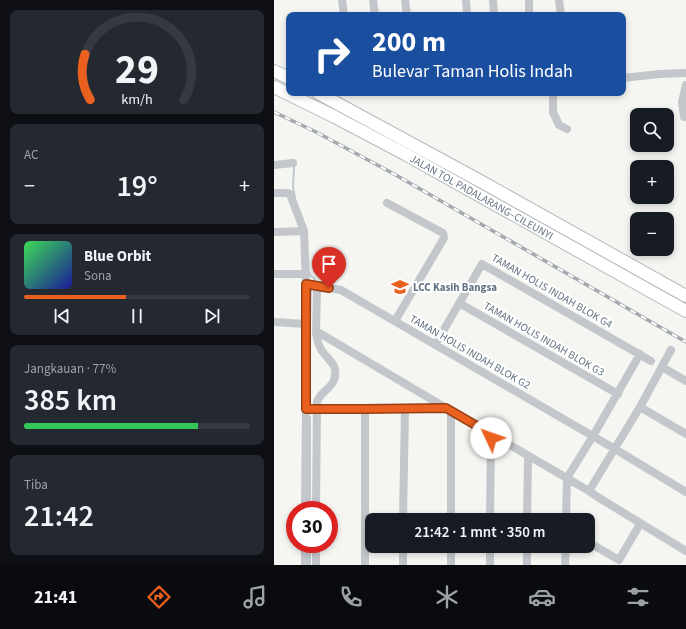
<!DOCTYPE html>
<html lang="id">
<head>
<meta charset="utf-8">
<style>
  :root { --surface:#171b24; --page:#242831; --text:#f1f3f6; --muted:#9ea1a6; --line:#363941; --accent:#e9601f }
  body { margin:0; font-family:"Source Sans 3",sans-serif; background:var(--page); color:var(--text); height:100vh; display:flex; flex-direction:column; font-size:15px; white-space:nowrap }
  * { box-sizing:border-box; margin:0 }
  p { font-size:13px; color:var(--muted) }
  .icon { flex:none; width:22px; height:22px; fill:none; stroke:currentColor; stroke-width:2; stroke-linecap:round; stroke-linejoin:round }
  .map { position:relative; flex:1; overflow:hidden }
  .details { display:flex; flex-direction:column; gap:10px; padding:10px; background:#0d0f14; width:274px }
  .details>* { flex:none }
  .banner { position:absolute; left:12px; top:12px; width:340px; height:84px; border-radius:8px; box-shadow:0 2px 6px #0003; background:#1a4fa0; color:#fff; overflow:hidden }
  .controls { position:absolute; left:356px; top:108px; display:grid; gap:8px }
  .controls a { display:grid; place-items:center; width:44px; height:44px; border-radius:8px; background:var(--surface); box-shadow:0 2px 6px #0003; font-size:20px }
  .speed { position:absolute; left:12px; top:501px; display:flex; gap:8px; font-size:20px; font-weight:700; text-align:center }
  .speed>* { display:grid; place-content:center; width:52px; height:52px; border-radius:50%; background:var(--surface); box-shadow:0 2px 6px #0003; line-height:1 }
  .speed .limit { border:6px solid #d22; background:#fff; color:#111 }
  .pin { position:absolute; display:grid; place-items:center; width:34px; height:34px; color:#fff; margin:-41px -17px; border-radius:50% 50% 50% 0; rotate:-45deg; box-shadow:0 0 4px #0007 }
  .pin .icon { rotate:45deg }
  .me { position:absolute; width:44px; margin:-22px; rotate:312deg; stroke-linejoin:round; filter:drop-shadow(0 0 3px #0008) }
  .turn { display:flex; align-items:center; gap:14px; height:84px; padding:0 20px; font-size:18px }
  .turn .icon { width:52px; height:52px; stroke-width:2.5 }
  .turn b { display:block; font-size:28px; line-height:34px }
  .big { font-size:30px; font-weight:600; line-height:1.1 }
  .details .tile { flex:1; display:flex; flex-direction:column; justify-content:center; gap:6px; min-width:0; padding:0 14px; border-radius:8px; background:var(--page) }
  .details .dial { align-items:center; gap:0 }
  .dial svg { height:104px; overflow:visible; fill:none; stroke:var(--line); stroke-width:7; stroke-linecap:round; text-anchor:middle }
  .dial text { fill:var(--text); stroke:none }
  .song { display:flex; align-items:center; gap:12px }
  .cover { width:48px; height:48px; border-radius:6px; background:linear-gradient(135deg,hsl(130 70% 55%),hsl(240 70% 35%)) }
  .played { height:4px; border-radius:2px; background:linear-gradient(90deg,var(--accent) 45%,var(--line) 45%) }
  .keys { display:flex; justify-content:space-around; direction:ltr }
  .heat { display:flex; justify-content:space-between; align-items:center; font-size:22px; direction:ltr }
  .charge { height:6px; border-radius:3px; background:linear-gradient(90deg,#34c759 77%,var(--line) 0) }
  .trip { position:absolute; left:91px; top:513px; width:230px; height:40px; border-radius:8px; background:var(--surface); box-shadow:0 2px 6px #0003; font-weight:600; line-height:40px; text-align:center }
  .menu { display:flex; height:64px; justify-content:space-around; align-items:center; background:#090b0e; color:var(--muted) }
  .menu .icon { width:28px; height:28px }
  .menu .active { color:var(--accent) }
  .menu b { font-size:18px; color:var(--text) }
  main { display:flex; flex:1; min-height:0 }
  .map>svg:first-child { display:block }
</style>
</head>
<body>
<main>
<section class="details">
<div class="tile dial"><svg viewBox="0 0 100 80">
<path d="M14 69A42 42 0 1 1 86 69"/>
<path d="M14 69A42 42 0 0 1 10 34" stroke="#e9601f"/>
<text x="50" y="56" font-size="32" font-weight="700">29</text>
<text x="50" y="72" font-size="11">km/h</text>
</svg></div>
<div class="tile"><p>AC</p>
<div class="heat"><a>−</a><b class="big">19°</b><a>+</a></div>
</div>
<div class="tile">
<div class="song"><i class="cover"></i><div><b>Blue Orbit</b><p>Sona</p></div></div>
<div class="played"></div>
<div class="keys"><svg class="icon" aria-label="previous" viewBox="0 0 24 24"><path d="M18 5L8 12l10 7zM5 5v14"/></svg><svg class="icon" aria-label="pause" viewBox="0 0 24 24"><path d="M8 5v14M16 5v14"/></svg><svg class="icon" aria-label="next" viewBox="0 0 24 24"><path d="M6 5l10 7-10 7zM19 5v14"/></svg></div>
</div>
<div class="tile"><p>Jangkauan · 77%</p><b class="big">385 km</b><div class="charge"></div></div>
<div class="tile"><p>Tiba</p><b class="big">21:42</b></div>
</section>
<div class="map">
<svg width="412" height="565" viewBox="0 0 412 565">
  <rect width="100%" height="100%" fill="#f5f6f2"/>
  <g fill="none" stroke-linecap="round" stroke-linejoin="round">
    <path stroke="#bec8ce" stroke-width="2" d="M18 165 20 167 19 188 21 197
      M35 271 37 276 41 279 40 281
      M36 324 37 289
      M36 361V404
      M36 510V417
      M36 565V544"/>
    <g stroke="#b6b9bc" stroke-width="14">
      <g id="highway">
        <path d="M0 71 15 78"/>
        <path id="s1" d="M0 87 61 117 131 154 412 311"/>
        <path d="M44 93 208 182 412 296"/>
      </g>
    </g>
    <path stroke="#c3c6ca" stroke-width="8" d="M68 0 70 15
      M99 0 101 15
      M131 0 133 15
      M192 0 193 15
      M219 0 220 15
      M255 0V15
      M285 0 287 15
      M349 78 385 74 412 73
      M279 93V112L285 125 293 129
      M410 117 408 102 412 85
      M0 165 19 163
      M0 193H14L16 194 30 231 32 284V409L31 510
      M113 203 169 233 170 238 121 321
      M0 232 30 231
      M0 274H32
      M32 284 67 290 341 449 412 492
      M185 303 344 394
      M0 322 32 324
      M42 331 172 408
      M161 345 208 264 377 361
      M388 367 412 381
      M366 407 412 434
      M32 409H91L172 408 315 491 322 496 412 551
      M293 478 319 436 366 354
      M315 491 366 407 397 350
      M42 510 43 402C46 392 56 390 60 380 65 365 55 361 48 351 44 345 43 340 42 333L43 286
      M129 520 131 409
      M177 520V411
      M216 520 217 434
      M253 520 254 459 255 456
      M292 520 293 478
      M314 542 345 560 366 524
      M31 565V544
      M42 565V544
      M91 565V409
      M129 565V546
      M177 565V546
      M216 565V546
      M253 565V546
      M291 565 292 546"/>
    <use href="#highway" stroke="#fff" stroke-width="12"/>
    <g stroke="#a3a9af" stroke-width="3.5">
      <path id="rail" d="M0 112 42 132 120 174 412 342"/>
    </g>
    <use href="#rail" stroke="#fff" stroke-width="2" stroke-dasharray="6" stroke-linecap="butt"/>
  </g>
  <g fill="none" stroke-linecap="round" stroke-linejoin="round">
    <g stroke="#973e14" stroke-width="10">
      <path id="route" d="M55 288 32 284V409H91L172 408 217 434V438"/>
    </g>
    <use href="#route" stroke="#e9601f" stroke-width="7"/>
  </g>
  <defs>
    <g id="school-bare" transform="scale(1.38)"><path d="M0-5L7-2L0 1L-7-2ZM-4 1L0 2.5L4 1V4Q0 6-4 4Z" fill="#e9601f" stroke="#fff" stroke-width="2.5" paint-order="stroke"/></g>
  </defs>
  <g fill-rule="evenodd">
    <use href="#school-bare" x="126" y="287"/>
  </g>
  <g text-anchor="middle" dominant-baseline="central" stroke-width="4" stroke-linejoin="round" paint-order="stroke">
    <g font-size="11" fill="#647384" stroke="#fff">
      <text stroke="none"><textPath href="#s1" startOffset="235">JALAN TOL PADALARANG–CILEUNYI</textPath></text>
      <text transform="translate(278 291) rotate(30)">TAMAN HOLIS INDAH BLOK G4</text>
      <text transform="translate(270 339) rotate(30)">TAMAN HOLIS INDAH BLOK G3</text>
      <text transform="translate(196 352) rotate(30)">TAMAN HOLIS INDAH BLOK G2</text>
    </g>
    <g font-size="11" font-weight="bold" fill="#647384" stroke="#fff" text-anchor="start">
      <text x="139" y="287">LCC Kasih Bangsa</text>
    </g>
  </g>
</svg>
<div class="controls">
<a><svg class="icon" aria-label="search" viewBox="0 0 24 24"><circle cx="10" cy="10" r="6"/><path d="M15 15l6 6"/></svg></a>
<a>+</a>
<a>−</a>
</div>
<div class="speed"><div class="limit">30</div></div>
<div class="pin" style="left:55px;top:288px;background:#d93025"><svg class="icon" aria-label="arrive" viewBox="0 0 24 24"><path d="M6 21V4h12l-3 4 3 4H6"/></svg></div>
<svg class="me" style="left:217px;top:438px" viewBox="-20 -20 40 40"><circle r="19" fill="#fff"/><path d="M0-13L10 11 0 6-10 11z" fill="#e9601f"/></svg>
<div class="trip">21:42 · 1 mnt · 350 m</div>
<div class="banner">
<div class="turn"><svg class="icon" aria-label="right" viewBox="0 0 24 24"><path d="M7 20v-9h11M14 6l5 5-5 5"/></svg><div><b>200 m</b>Bulevar Taman Holis Indah</div></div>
</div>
</div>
</main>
<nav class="menu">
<b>21:41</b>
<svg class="icon active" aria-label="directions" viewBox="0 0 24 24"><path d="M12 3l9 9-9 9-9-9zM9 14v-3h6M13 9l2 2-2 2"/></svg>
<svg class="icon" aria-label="music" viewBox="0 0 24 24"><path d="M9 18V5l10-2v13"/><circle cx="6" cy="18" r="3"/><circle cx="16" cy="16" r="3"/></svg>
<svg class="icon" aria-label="phone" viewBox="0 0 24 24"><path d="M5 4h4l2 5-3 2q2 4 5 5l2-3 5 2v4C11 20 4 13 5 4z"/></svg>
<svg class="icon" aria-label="climate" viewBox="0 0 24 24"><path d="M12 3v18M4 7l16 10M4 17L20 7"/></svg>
<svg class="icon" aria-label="car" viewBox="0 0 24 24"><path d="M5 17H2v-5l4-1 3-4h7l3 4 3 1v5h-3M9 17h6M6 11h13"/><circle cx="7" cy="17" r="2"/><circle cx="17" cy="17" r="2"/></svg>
<svg class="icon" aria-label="filters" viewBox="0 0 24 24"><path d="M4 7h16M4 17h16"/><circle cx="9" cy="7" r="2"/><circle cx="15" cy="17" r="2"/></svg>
</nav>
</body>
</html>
